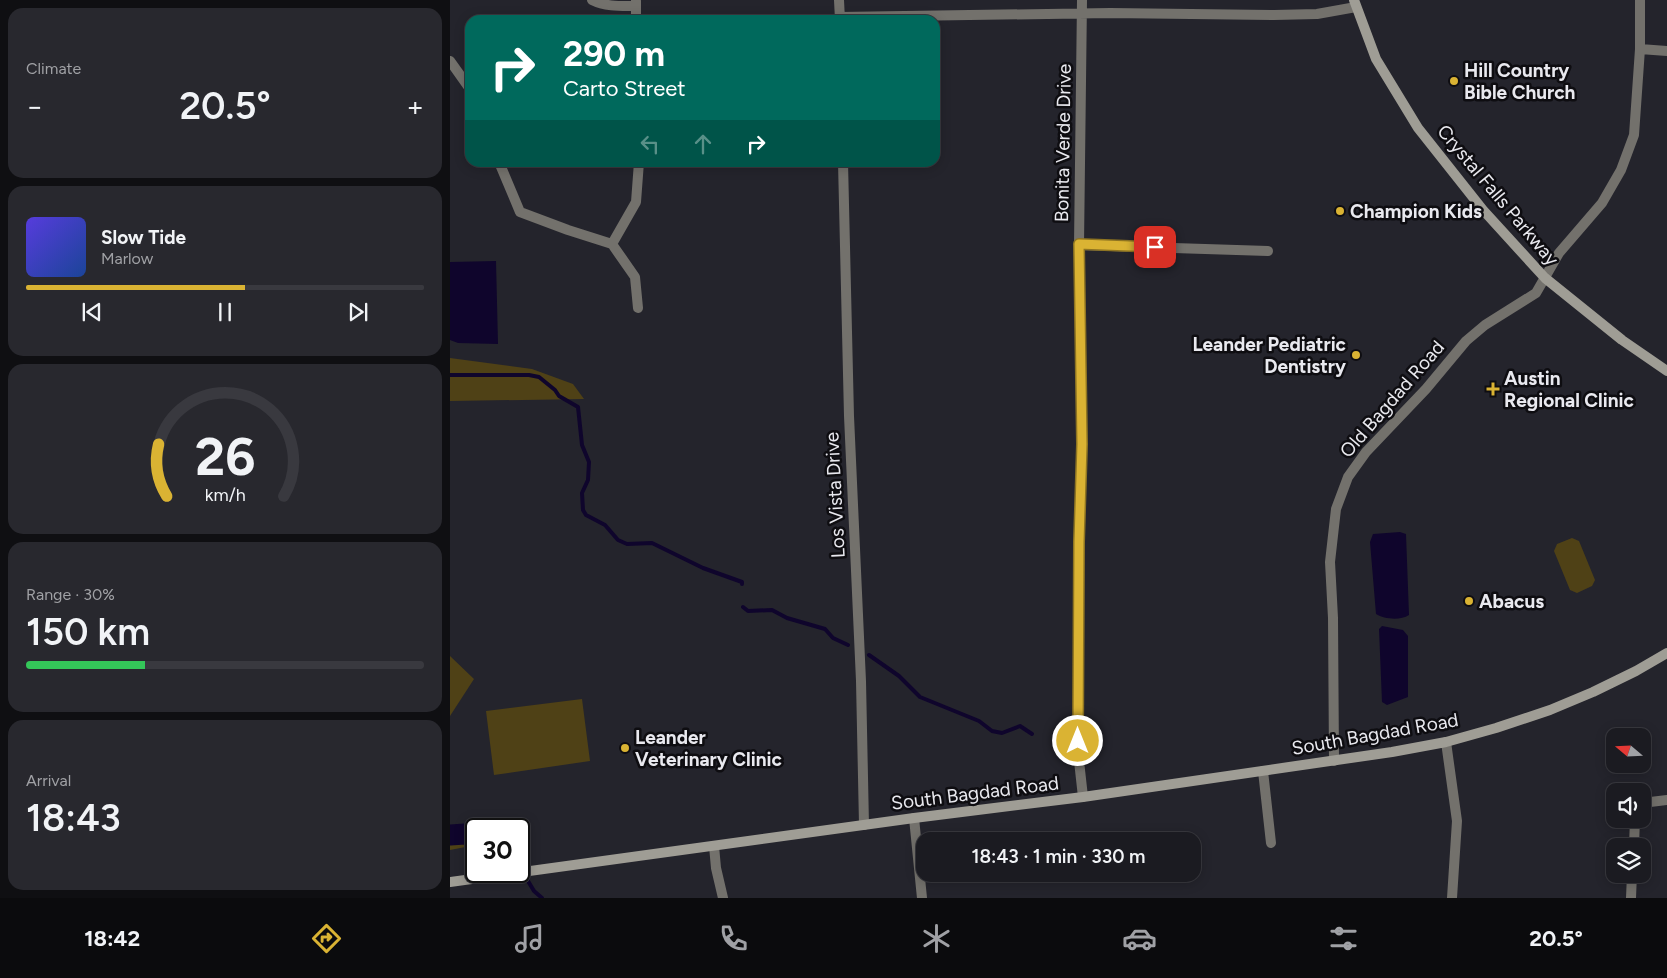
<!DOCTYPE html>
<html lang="en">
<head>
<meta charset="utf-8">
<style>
  :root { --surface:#1b1b21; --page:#28282e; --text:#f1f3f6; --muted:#a0a1a5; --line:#39393f; --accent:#dab333 }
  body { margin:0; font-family:Figtree,sans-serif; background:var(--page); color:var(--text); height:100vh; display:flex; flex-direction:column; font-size:19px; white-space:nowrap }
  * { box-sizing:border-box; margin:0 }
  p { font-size:16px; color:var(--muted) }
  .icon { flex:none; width:28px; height:28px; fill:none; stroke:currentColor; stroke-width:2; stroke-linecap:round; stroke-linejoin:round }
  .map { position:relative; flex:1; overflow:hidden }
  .details { display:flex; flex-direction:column; gap:8px; padding:8px; background:#0f0f12; width:450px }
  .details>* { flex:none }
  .hud { position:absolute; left:15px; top:15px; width:475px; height:152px; border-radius:15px; box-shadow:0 2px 12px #0003,0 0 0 1px var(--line); background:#00695c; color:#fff; overflow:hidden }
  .needle { width:32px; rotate:289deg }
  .tools { position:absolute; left:1156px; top:728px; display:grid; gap:10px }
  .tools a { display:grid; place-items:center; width:45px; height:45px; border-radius:10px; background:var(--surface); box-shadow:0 2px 12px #0003,0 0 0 1px var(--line); font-size:25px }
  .speed { position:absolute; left:15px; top:818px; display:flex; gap:10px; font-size:25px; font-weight:700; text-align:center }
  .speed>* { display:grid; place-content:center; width:65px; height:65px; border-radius:50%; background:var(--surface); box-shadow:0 2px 12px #0003,0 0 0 1px var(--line); line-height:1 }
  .speed .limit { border:2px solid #111; border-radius:8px; background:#fff; color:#111 }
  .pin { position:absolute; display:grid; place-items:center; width:42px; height:42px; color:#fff; margin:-21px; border-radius:10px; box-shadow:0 2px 8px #0006 }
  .me { position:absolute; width:55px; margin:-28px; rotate:0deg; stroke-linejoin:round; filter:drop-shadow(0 0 4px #0008) }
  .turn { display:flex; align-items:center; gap:18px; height:105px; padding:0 15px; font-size:22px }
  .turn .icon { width:65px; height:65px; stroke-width:2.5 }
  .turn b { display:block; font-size:35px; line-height:42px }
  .lanes { display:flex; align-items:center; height:48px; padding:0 15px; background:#0003; justify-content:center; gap:25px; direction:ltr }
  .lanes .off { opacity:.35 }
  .big { font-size:38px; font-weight:600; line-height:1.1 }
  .details .card { flex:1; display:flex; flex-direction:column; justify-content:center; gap:8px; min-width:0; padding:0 18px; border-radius:15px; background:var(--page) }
  .details .dial { align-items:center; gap:0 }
  .dial svg { height:130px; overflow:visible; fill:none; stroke:var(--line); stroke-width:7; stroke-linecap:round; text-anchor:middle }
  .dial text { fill:var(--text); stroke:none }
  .song { display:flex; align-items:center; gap:15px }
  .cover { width:60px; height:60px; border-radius:8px; background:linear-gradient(135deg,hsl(250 70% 55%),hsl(220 70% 35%)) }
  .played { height:5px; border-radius:2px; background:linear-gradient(90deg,var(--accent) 55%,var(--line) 55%) }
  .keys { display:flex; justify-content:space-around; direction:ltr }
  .heat { display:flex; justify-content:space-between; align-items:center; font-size:28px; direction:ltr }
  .charge { height:8px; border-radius:4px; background:linear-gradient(90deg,#34c759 30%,var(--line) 0) }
  .trip { position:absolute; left:466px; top:832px; width:285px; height:50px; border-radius:15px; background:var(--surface); box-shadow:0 2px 12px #0003,0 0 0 1px var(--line); font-weight:600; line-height:50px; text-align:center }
  .tab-bar { display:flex; height:80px; justify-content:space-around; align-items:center; background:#0b0b0d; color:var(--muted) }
  .tab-bar .icon { width:35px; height:35px }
  .tab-bar .on { color:var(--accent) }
  .tab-bar b { font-size:22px; color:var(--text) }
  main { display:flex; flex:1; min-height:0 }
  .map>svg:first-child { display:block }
</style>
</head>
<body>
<main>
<section class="details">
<div class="card"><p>Climate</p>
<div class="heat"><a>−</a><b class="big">20.5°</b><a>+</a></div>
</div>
<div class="card">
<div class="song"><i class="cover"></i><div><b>Slow Tide</b><p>Marlow</p></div></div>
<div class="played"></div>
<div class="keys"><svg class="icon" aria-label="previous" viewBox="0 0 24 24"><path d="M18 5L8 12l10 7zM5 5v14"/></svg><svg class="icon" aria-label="pause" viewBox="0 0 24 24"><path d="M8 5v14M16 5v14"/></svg><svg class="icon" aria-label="next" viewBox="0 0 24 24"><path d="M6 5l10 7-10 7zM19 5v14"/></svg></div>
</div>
<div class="card dial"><svg viewBox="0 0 100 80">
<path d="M14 69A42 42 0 1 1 86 69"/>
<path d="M14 69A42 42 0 0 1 9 37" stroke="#dab333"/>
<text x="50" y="56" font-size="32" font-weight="700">26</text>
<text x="50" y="72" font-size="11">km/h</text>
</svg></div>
<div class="card"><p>Range · 30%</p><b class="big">150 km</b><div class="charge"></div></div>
<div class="card"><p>Arrival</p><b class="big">18:43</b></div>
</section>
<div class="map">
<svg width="1217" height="898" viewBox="0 0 1217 898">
  <rect width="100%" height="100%" fill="#24242c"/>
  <path fill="#4f4116" d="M0 358 82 369 123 384 134 399 0 401Z
    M1122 538 1129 541 1145 580 1142 586 1127 593 1120 590 1104 551 1107 544Z
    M0 656 24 679 0 716Z
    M132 699 140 761 44 775 36 711Z
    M0 827 26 834V845L0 850Z"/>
  <path fill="#0f052c" d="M46 261 48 344 8 343 0 340V262Z
    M950 532 956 534 959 615C950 621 934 619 926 614L920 542 923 534Z
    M932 626 953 630 958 636V697L937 705 932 702 929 629Z"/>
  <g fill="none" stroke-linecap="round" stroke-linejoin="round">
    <path stroke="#0f052c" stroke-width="4" d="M0 375H79L89 377 105 390 109 396 128 407 132 445 139 462 138 480 132 493 133 510 136 515 155 525 168 540 177 544 202 543 253 568 292 582V584
      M293 607 298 611 322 610 337 618 375 629 383 638 398 645
      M419 655 449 676 470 697 529 721 542 731 552 733 570 726 582 734
      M69 866 84 891 92 898"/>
    <path stroke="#0f052c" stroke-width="21" d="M0 835 15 834 26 838"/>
    <path stroke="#73716c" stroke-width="10" d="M142 0C156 7 171 6 186 6
      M389 0 390 20
      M632 0 629 245 632 444 629 542 628 752 633 797
      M186 1V20
      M390 17 660 13 824 15 867 14 906 7
      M1190 49 1217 51
      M0 61 20 89
      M49 162 70 212 118 230 162 244 185 277 188 308
      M393 162 399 416 411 681 414 825
      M162 244 186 202 189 162
      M629 245 818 251
      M996 742 1007 821 1002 898
      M884 761 883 618 880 562 886 509 898 477 916 452 976 389 1016 341 1035 325 1086 293 1109 253 1152 203 1171 170 1184 135 1190 49V0
      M813 771 821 843
      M1192 803 1217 800
      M464 818 472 898
      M264 846 266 868 273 898
      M1184 846 1185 819
      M1181 898 1182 874"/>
    <path stroke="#9f9d95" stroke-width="10" d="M904 0 926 59 968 128 1033 210 1095 278 1172 340 1217 371
      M0 882 464 818 633 797 942 752 996 742 1046 728 1100 710 1143 692 1186 671 1217 653"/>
  </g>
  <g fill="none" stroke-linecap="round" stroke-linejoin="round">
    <g stroke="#8e7421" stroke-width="12">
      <path id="route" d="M628 741 629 542 632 444 629 244 705 247"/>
    </g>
    <use href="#route" stroke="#dab333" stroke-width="9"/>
  </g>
  <g fill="#dab333" stroke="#0e0d11" stroke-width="2">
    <circle cx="1004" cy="81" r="5"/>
    <circle cx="890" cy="211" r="5"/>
    <circle cx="906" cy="355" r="5"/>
    <path d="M1040.5 381.5h5v5h5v5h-5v5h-5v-5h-5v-5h5z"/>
    <circle cx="1019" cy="601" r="5"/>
    <circle cx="175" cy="748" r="5"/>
  </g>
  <g text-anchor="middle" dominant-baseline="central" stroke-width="5" stroke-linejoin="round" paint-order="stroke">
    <g font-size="19" font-weight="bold" fill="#e9e9ef" stroke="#0e0d11" text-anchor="start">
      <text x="1014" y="70">Hill Country<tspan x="1014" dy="22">Bible Church</tspan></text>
      <text x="900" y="211">Champion Kids</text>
      <text x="896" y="344" text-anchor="end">Leander Pediatric<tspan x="896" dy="22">Dentistry</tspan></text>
      <text x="1054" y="378">Austin<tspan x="1054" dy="22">Regional Clinic</tspan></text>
      <text x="1029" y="601">Abacus</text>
      <text x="185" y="737">Leander<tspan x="185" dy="22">Veterinary Clinic</tspan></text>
    </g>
    <g font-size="19" fill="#e9e9ef" stroke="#0e0d11">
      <text transform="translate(613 143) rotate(-89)">Bonita Verde Drive</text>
      <text transform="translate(1048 195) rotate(50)">Crystal Falls Parkway</text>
      <text transform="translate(942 399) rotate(-49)">Old Bagdad Road</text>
      <text transform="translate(385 495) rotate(-93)">Los Vista Drive</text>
      <text transform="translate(925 734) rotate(-10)">South Bagdad Road</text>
      <text transform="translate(525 793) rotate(-7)">South Bagdad Road</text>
    </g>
  </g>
</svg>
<div class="tools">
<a><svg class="needle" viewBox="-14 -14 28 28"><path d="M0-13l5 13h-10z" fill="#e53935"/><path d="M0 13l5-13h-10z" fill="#a0a1a5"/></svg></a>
<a><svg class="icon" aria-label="sound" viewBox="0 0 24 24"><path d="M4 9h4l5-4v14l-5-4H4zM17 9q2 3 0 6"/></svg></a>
<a><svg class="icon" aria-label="layers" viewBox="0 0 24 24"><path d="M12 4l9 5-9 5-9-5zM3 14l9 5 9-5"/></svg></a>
</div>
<div class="speed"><div class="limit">30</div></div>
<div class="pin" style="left:705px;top:247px;background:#d93025"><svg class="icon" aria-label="arrive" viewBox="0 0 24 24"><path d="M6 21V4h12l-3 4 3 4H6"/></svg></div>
<svg class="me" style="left:628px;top:741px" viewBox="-20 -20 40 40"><circle r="17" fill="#dab333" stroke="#fff" stroke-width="3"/><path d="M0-11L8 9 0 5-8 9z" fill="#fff"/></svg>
<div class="trip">18:43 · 1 min · 330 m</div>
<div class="hud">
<div class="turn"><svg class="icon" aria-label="right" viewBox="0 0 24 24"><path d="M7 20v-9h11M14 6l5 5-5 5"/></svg><div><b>290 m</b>Carto Street</div></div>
<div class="lanes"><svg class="icon off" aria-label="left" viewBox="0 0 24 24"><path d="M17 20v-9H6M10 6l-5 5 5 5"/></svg><svg class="icon off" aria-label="ahead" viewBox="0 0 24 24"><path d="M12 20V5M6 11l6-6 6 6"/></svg><svg class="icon" aria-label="right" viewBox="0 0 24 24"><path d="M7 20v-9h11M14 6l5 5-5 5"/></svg></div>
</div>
</div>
</main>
<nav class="tab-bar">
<b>18:42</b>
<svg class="icon on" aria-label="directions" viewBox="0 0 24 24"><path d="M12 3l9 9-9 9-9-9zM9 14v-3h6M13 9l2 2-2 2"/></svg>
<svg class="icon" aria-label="music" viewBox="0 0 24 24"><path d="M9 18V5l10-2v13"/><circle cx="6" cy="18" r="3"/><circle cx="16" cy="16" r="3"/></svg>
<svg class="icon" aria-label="phone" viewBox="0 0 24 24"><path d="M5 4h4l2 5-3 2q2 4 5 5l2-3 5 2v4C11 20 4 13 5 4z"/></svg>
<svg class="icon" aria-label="climate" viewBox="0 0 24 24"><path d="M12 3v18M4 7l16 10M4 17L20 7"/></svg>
<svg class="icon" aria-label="car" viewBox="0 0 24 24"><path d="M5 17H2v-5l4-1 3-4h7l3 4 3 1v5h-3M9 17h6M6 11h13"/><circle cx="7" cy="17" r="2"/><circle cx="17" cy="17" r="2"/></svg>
<svg class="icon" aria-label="filters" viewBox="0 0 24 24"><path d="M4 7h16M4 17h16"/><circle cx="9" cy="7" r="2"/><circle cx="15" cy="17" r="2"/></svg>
<b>20.5°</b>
</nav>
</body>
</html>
